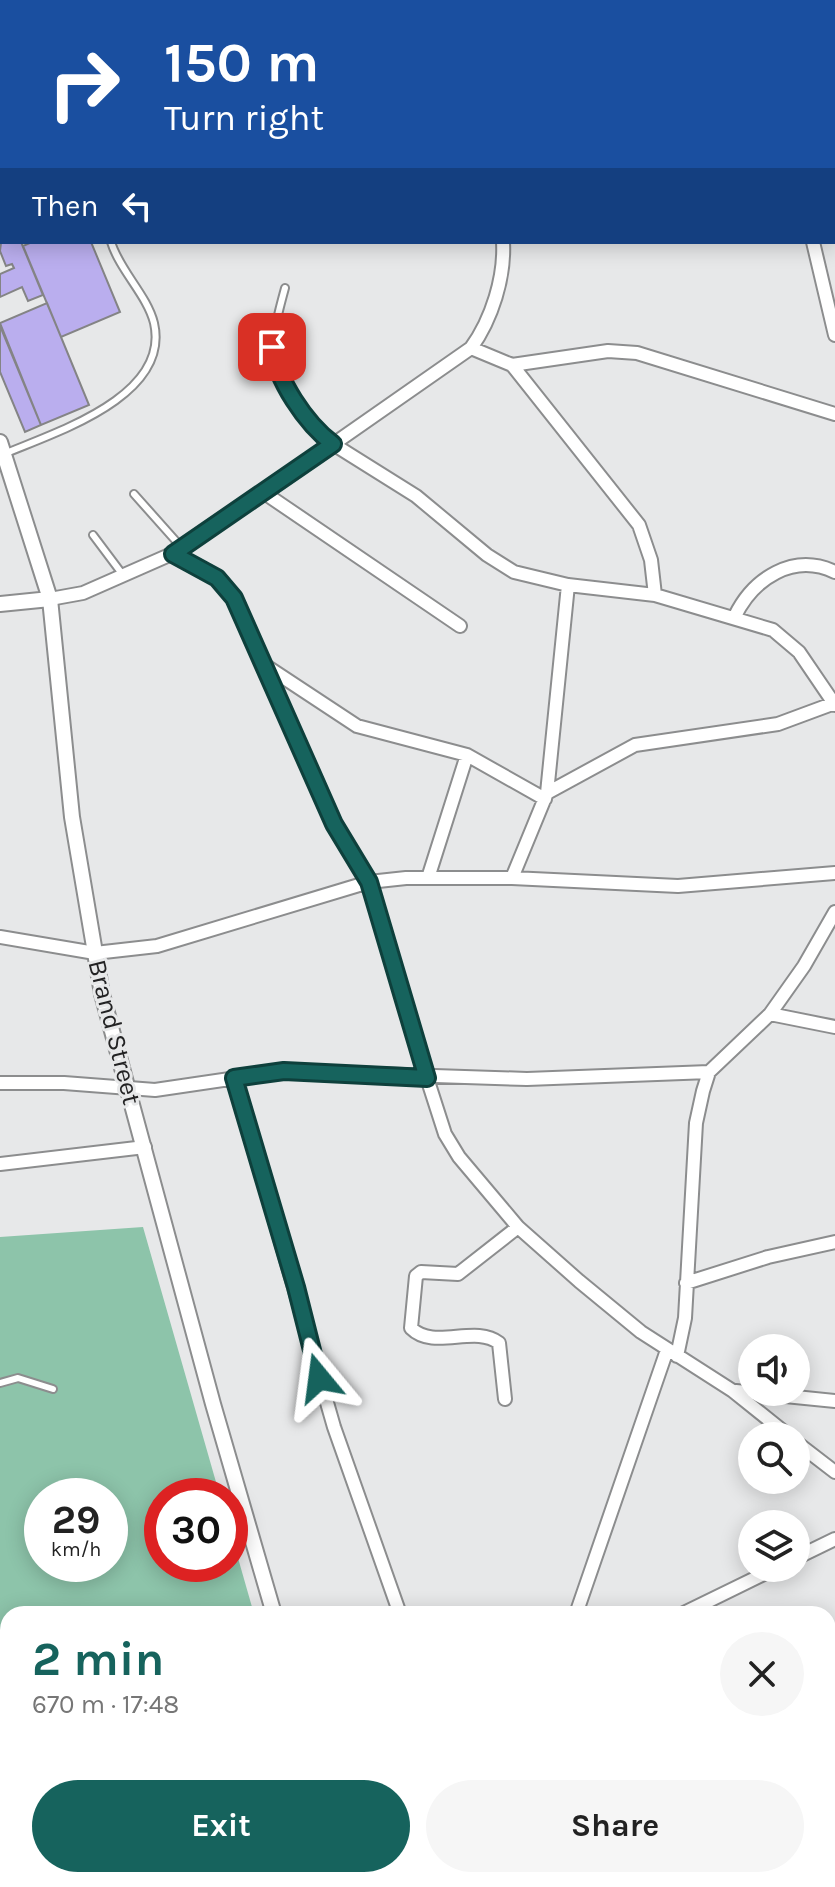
<!DOCTYPE html>
<html lang="en">
<head>
<meta charset="utf-8">
<style>
	:root { --surface:#fff; --page:#f6f6f6; --text:#222; --muted:#767676; --accent:#16635d }
	body { margin:0; font-family:Karla,sans-serif; background:var(--page); color:var(--text); height:100vh; display:flex; flex-direction:column; font-size:30px; white-space:nowrap }
	* { box-sizing:border-box; margin:0 }
	p { font-size:26px; color:var(--muted) }
	.icon { flex:none; width:44px; height:44px; fill:none; stroke:currentColor; stroke-width:2; stroke-linecap:round; stroke-linejoin:round }
	.map { position:relative; flex:1; overflow:hidden }
	.details { position:absolute; left:0px; top:1606px; width:836px; height:282px; display:flex; flex-direction:column; background:var(--surface); border-radius:24px 24px 0 0; box-shadow:0 4px 20px #0003 }
	.details>* { flex:none }
	.top-card { position:absolute; left:0px; top:0px; width:836px; height:244px; box-shadow:0 4px 20px #0003; background:#1a4fa0; color:#fff; overflow:hidden }
	.tools { position:absolute; left:738px; top:1334px; display:grid; gap:16px }
	.tools a { display:grid; place-items:center; width:72px; height:72px; border-radius:50%; background:var(--surface); box-shadow:0 4px 20px #0003; font-size:40px }
	.speed { position:absolute; left:24px; top:1478px; display:flex; gap:16px; font-size:40px; font-weight:700; text-align:center }
	.speed>* { display:grid; place-content:center; width:104px; height:104px; border-radius:50%; background:var(--surface); box-shadow:0 4px 20px #0003; line-height:1 }
	.speed small { font-size:20px; font-weight:400 }
	.speed .limit { border:12px solid #d22; background:#fff; color:#111 }
	.pin { position:absolute; display:grid; place-items:center; width:68px; height:68px; color:#fff; margin:-34px; border-radius:16px; box-shadow:0 4px 12px #0006 }
	.me { position:absolute; width:88px; margin:-44px; rotate:344deg; stroke-linejoin:round; filter:drop-shadow(0 0 6px #0008) }
	.turn { display:flex; align-items:center; gap:28px; height:168px; padding:0 32px; font-size:36px }
	.turn .icon { width:104px; height:104px; stroke-width:2.5 }
	.turn b { display:block; font-size:56px; line-height:68px }
	.then { display:flex; align-items:center; height:76px; padding:0 32px; background:#0003; gap:16px; font-size:30px }
	.round { display:grid; place-items:center; flex:none; width:84px; height:84px; border-radius:42px; background:var(--page) }
	.headline { display:flex; align-items:center; justify-content:space-between; height:136px; padding:0 32px }
	h1 { font-size:48px; font-weight:700; line-height:60px; color:var(--accent) }
	.action { display:flex; gap:16px; margin-top:auto; padding:16px 32px }
	.action a { flex:1; height:92px; border-radius:48px; background:var(--accent); color:#fff; font-size:32px; font-weight:700; line-height:92px; text-align:center }
	.action a+a { background:var(--page); color:var(--text) }
	.map>svg:first-child { display:block }
</style>
</head>
<body>
<div class="map">
<svg width="835" height="1887" viewBox="0 0 835 1887">
	<rect width="100%" height="100%" fill="#e7e8e9"/>
	<path fill="#8dc4aa" fill-rule="evenodd" d="M143 1227 220 1496H162V1564H230V1530L254 1614H8V1727L0 1729V1237ZM42 1496H110V1564H42Z"/>
	<path fill="#baaeee" stroke="#848485" stroke-width="2" d="M2 235V242H21L43 295 28 301 22 287 0 297V274L14 268 12 264 6 266 0 251Z
		M32 242H91L120 312 61 337 23 246Z
		M47 303 89 405 41 425 0 323Z
		M0 326 41 425 25 432 0 372Z"/>
	<g fill="none" stroke-linecap="round" stroke-linejoin="round">
		<g stroke="#8c8d8e" stroke-width="10">
			<path id="service" d="M111 2 112 0
				M156 2V0
				M0 220 2 219
				M285 288C270 343 267 357 300 405 310 420 319 433 333 444
				M4 454C53 433 171 397 154 323 147 295 120 271 111 242
				M134 494 183 549
				M93 535 123 575
				M0 1383 18 1378 53 1389"/>
		</g>
		<g stroke="#8c8d8e" stroke-width="16">
			<path id="minor" d="M584 2V0
				M813 242 835 335
				M471 348 512 365 608 351 637 353 835 414
				M512 365 639 525 651 560 655 595 773 630 799 652 835 705
				M333 444 416 496 487 555 514 572 568 585 655 595
				M263 492 460 626
				M173 554 217 578 234 598 334 824 369 882 427 1078 445 1134 459 1157 518 1227 579 1281 641 1332 733 1391 789 1436
				M50 599 83 593 183 549 471 348C492 319 505 277 503 242
				M735 616C753 579 793 552 835 572
				M263 664 357 726 467 755 545 799
				M547 793 635 745 778 724 832 704
				M428 878 467 755
				M512 878 547 793 568 585
				M0 937 95 953 157 946 369 882 406 878H512L678 886 835 873
				M770 1014 835 1027
				M234 1078 334 1427 400 1614
				M0 1083H64L155 1090 284 1071 527 1079 709 1072
				M0 1164 145 1147
				M686 1283 768 1257 835 1242
				M677 1356 685 1318 696 1123 703 1091 709 1072 770 1014 804 966 835 912
				M736 1391 835 1401
				M505 1399 499 1343C475 1324 434 1351 411 1328L416 1276 421 1272 458 1274 518 1227
				M796 1442 835 1472
				M796 1558 835 1539
				M576 1614 667 1350
				M682 1614 776 1568
				M828 1696 835 1670
				M828 1755 835 1754
				M0 1866 8 1864
				M605 1880 651 1887
				M482 1887 485 1880"/>
		</g>
		<g stroke="#8c8d8e" stroke-width="18">
			<path id="tertiary" d="M746 0 747 2
				M834 110 835 111
				M0 442 50 599 72 817 102 994 213 1404 274 1614
				M0 604 50 599
				M349 1880 351 1887"/>
		</g>
		<use href="#service" stroke="#fff" stroke-width="6"/>
		<use href="#minor" stroke="#fff" stroke-width="12"/>
		<use href="#tertiary" stroke="#fff" stroke-width="14"/>
	</g>
	<g fill="none" stroke-linecap="round" stroke-linejoin="round">
		<g stroke="#0e403c" stroke-width="20">
			<path id="route" d="M272 347C277 380 305 423 333 444L173 554 217 578 234 598 334 824 369 882 427 1078 284 1071 234 1078 296 1287 319 1378"/>
		</g>
		<use href="#route" stroke="#16635d" stroke-width="14"/>
	</g>
	<g text-anchor="middle" stroke-width="6" stroke-linejoin="round" paint-order="stroke">
		<g font-size="26" fill="#232324" stroke="#e7e8e9">
			<text transform="translate(115 1032) rotate(76)" y="9">Brand Street</text>
		</g>
	</g>
</svg>
<div class="tools">
<a><svg class="icon" aria-label="sound" viewBox="0 0 24 24"><path d="M4 9h4l5-4v14l-5-4H4zM17 9q2 3 0 6"/></svg></a>
<a><svg class="icon" aria-label="search" viewBox="0 0 24 24"><circle cx="10" cy="10" r="6"/><path d="M15 15l6 6"/></svg></a>
<a><svg class="icon" aria-label="layers" viewBox="0 0 24 24"><path d="M12 4l9 5-9 5-9-5zM3 14l9 5 9-5"/></svg></a>
</div>
<div class="speed"><div>29<small>km/h</small></div><div class="limit">30</div></div>
<div class="pin" style="left:272px;top:347px;background:#d93025"><svg class="icon" aria-label="arrive" viewBox="0 0 24 24"><path d="M6 21V4h12l-3 4 3 4H6"/></svg></div>
<svg class="me" style="left:319px;top:1378px" viewBox="-20 -20 40 40"><path d="M0-17L14 15 0 8-14 15z" fill="#16635d" stroke="#fff" stroke-width="4"/></svg>
<div class="top-card">
<div class="turn"><svg class="icon" aria-label="right" viewBox="0 0 24 24"><path d="M7 20v-9h11M14 6l5 5-5 5"/></svg><div><b>150 m</b>Turn right</div></div>
<div class="then">Then<svg class="icon" aria-label="left" viewBox="0 0 24 24"><path d="M17 20v-9H6M10 6l-5 5 5 5"/></svg></div>
</div>
<section class="details">
<div class="headline"><div><h1>2 min</h1><p>670 m · 17:48</p></div><a class="round"><svg class="icon" aria-label="close" viewBox="0 0 24 24"><path d="M6 6l12 12M18 6L6 18"/></svg></a></div>
<div class="action"><a>Exit</a><a>Share</a></div>
</section>
</div>
</body>
</html>
